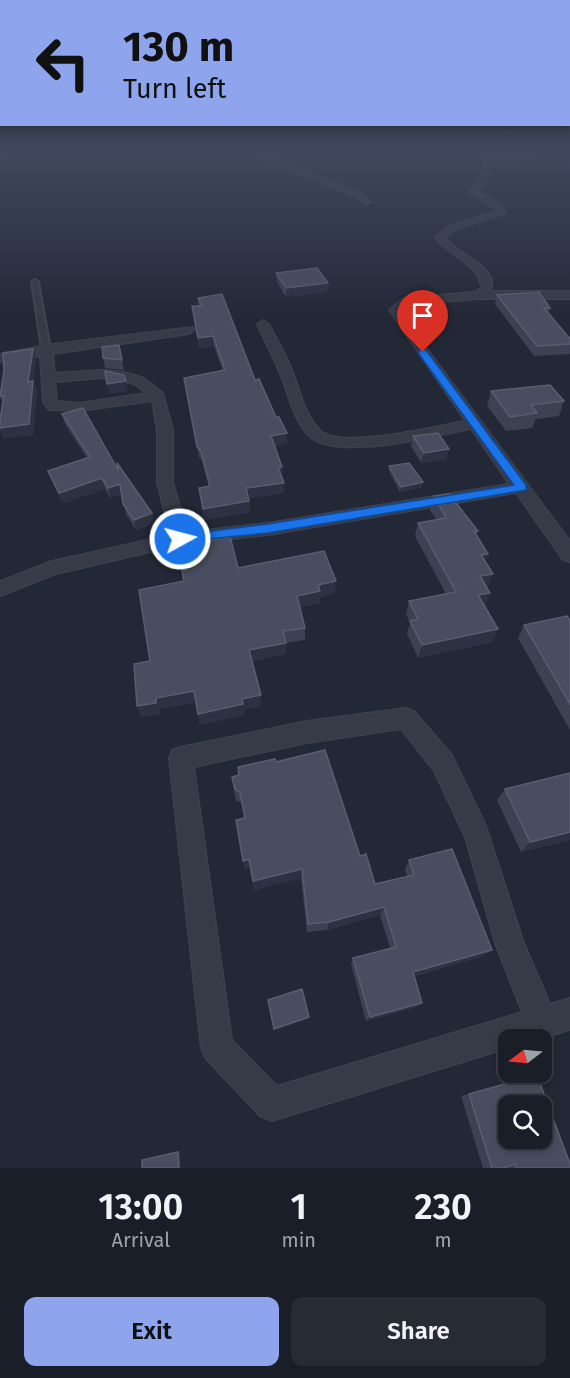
<!DOCTYPE html>
<html lang="en">
<head>
<meta charset="utf-8">
<style>
	:root { --surface:#1a1e28; --page:#272b34; --text:#f1f3f6; --muted:#9fa2a8; --line:#383c45; --accent:#8ea4ec }
	body { margin:0; font-family:"Fira Sans",sans-serif; background:var(--page); color:var(--text); height:100vh; display:flex; flex-direction:column; font-size:22px; white-space:nowrap }
	* { box-sizing:border-box; margin:0 }
	p { font-size:20px; color:var(--muted) }
	.icon { flex:none; width:33px; height:33px; fill:none; stroke:currentColor; stroke-width:2; stroke-linecap:round; stroke-linejoin:round }
	.map { position:relative; height:1168px; overflow:hidden }
	.details { display:flex; flex-direction:column; background:var(--surface); flex:1 }
	.details>* { flex:none }
	.hud { position:absolute; left:0px; top:0px; width:570px; height:126px; box-shadow:0 3px 9px #0003,0 0 0 2px var(--line); background:#8ea4ec; color:#111; overflow:hidden }
	.needle { width:39px; rotate:254deg }
	.tools { position:absolute; left:498px; top:1029px; display:grid; gap:12px }
	.tools a { display:grid; place-items:center; width:54px; height:54px; border-radius:12px; background:var(--surface); box-shadow:0 3px 9px #0003,0 0 0 2px var(--line); font-size:30px }
	.pin { position:absolute; display:grid; place-items:center; width:51px; height:51px; color:#fff; margin:-62px -26px; border-radius:50% 50% 50% 0; rotate:-45deg; box-shadow:0 0 6px #0007 }
	.pin .icon { rotate:45deg }
	.me { position:absolute; width:66px; margin:-33px; rotate:83deg; stroke-linejoin:round; filter:drop-shadow(0 0 4px #0008) }
	.turn { display:flex; align-items:center; gap:21px; height:126px; padding:0 24px; font-size:27px }
	.turn .icon { width:78px; height:78px; stroke-width:2.5 }
	.turn b { display:block; font-size:42px; line-height:51px }
	.eta { display:flex; justify-content:space-evenly; align-items:center; height:102px; text-align:center }
	.eta b { font-size:36px; font-weight:600; line-height:42px }
	.cta { display:flex; gap:12px; margin-top:auto; padding:12px 24px }
	.cta a { flex:1; height:69px; border-radius:12px; background:var(--accent); color:#111; font-size:24px; font-weight:600; line-height:69px; text-align:center }
	.cta a+a { background:var(--page); color:var(--text) }
	.map>svg:first-child { display:block }
</style>
</head>
<body>
<div class="map">
<svg width="570" height="1168" viewBox="0 0 570 1168">
	<rect width="100%" height="100%" fill="#232836"/>
	<g fill="none" stroke-linecap="round" stroke-linejoin="round">
		<g stroke="#404450" stroke-width="4">
			<path id="lane" d="M255 154H261L361 194 369 202 365 203 357 196Z
				M35 280 38 282 50 349 46 351 42 349 32 282Z"/>
		</g>
		<g stroke="#404450" stroke-width="2">
			<path id="street" d="M19 154 18 156 0 159V155Z
				M470 154 503 158 556 154 503 162 492 160 489 174 478 191 501 204 506 213 457 229 446 238C457 255 500 266 491 291H570V299H477L407 305 401 311 402 315 570 541V562L563 560 516 493 268 535 180 545 56 574 0 596V581L52 561 170 535 157 482V430L152 401 80 411 49 410 43 402 40 356 0 362V354L46 345 193 327 195 330 189 334 53 354 55 373 102 370 124 372 144 378 163 393 173 430V482L187 532 268 523 509 484 471 429C435 436 331 464 306 433 293 417 289 397 282 379 275 360 265 342 257 324L263 320 269 324C276 338 284 351 290 365 299 385 304 416 321 431 342 449 438 426 465 421L389 310 404 298 474 292 481 288C480 264 447 256 435 237L451 225 496 212 494 208 469 192 481 174 485 159ZM102 378 134 384 146 393 80 403 57 401 55 382Z
				M406 708 414 711 452 755 486 826 524 943 550 1004 570 998V1030L536 1040H508V1048L272 1121 260 1116 206 1059 201 1048 169 758 172 750 181 747 307 721ZM401 729 434 771 465 837 495 943 522 1012 277 1086 232 1040 194 767 307 743Z"/>
		</g>
		<use href="#lane" fill="#373b47" fill-rule="evenodd"/>
		<use href="#street" fill="#373b47" fill-rule="evenodd"/>
	</g>
	<path fill="#3c4252" d="M276 273 328 283 327 292 286 297 277 282Z
		M497 295 550 308 548 314 570 339V354L534 356 495 304Z
		M198 298 255 380 287 443 275 446 283 478 284 493 249 498 250 512 204 520 199 488 209 487 202 461 199 457 184 378 223 371 214 346 199 348 192 306H198Z
		M119 345 124 370 105 368 103 358Z
		M33 349 36 359 33 381 37 391 33 435 3 438V404L0 397V393Z
		M491 391 564 401 559 416 536 419 532 428 506 431 487 406Z
		M62 414 118 470 154 523 136 530 126 514 122 494 110 498 105 489 63 503 52 481 48 471 87 458 65 424Z
		M413 436 449 449 446 459 421 463 411 446Z
		M389 466 423 482 422 487 400 492 389 471Z
		M434 496 478 531 476 535 485 562 493 574 487 588 490 593 484 606 498 629 492 642 418 658 407 634 410 623 406 614 409 601 446 594 415 536 418 523 436 519 430 510Z
		M238 568 335 593 320 597V603L300 607 305 628V640L286 643V654L252 661 261 695V706L244 710V715L200 725 196 702 159 709 160 714 141 717 150 661 184 581Z
		M570 621V730L518 638 524 625Z
		M276 762 360 856 375 884 407 876 405 869 409 860 484 956 414 976 417 1007 366 1021 351 964 353 958 390 948 380 915 327 930 307 932 301 878 254 890 250 868 245 870 236 820 244 818 242 802 236 801 232 777 239 775 238 767Z
		M505 789 570 840 521 852 497 800Z
		M537 1075 570 1168H483L461 1096Z"/>
	<path fill="#2d3242" d="M328 283 327 292 286 297V288Z
		M213 336 214 346 199 348 198 338Z
		M33 349 36 359 32 392 28 382Z
		M124 375 128 391 109 394 107 384Z
		M33 381 37 391 33 435 3 438 0 431V428Z
		M287 433V443L272 446 271 436Z
		M449 449 446 459 421 463 424 453Z
		M282 467 283 478H279L278 468Z
		M102 478 105 489 63 503 59 493Z
		M423 482 422 487 400 492 401 487Z
		M284 483V493L247 499 246 488Z
		M120 484 123 494 110 498 108 488Z
		M249 501 250 512 204 520 203 509Z
		M152 513 154 523 136 530 134 520Z
		M488 554 483 567 481 555Z
		M493 574 488 587 475 590 480 576Z
		M336 581 335 593 320 597V603L297 608V596L318 585Z
		M490 593 485 606 473 609 478 595Z
		M498 629 492 642 418 658 422 645Z
		M286 643V654L250 661 249 650Z
		M194 691 196 702 159 709 160 714 141 717 137 706 156 698Z
		M261 695V706L244 710V715L200 725 198 714 242 699Z
		M570 832V840L521 852 530 842Z
		M249 859 250 868 245 870 243 861Z
		M302 869 301 878 254 890 253 881Z
		M384 907 380 915 327 930 329 922Z
		M492 950 484 956 408 977 413 972Z
		M422 1003 417 1007 366 1021 370 1017Z
		M309 1017 308 1019 274 1030V1029Z
		M178 1152H180L181 1168H179Z"/>
	<path fill="#484e5f" stroke="#595e6e" stroke-width="1.5" fill-rule="evenodd" d="M317 268 328 283 286 288 276 273Z
		M539 292 550 308H544L570 339V344L537 346 497 295Z
		M222 294 255 380 259 379 276 417H279L287 433 271 436 282 467 278 468 284 483 246 488 249 501 203 509 199 488 210 486 201 451 197 447 184 378 225 370 213 336 198 338 192 306H202L198 298Z
		M119 345 122 360 103 358 102 347Z
		M33 349 28 382 33 381 29 424 0 428V420L4 396H0L4 371 3 353Z
		M105 371 124 375 126 381 107 384Z
		M550 385 564 401 531 405 537 413 510 417 491 391Z
		M83 408 118 470 117 463 152 513 134 520 123 504 120 484 108 488 102 478 59 493 48 471 90 457 62 414Z
		M438 433 449 449 424 453 413 436Z
		M409 463 423 482 401 487 389 466Z
		M449 494 478 531H474L488 554 481 555 493 574 480 576 490 593 478 595 498 629 422 645 410 621 418 619 409 601 456 592 418 523 446 518 434 496Z
		M230 536 238 568 324 551 336 581 318 585 320 591 297 596 305 628 283 631 286 643 249 650 261 695 242 699 243 704 198 714 194 691 156 698V703L137 706 134 664 150 661 139 590 184 581 177 545Z
		M567 616 570 621V704L524 625Z
		M325 750 360 856 366 854 375 884 414 875 409 860 452 849 492 950 413 972 422 1003 370 1017 353 958 396 947 384 907 329 922 308 924 302 869 253 881 249 859 243 861 236 820 245 818 240 792 235 790 232 777 239 775 238 767 275 759 276 762Z
		M570 773V832L530 842 505 789Z
		M302 989 309 1017 274 1029 268 1000Z
		M537 1075 570 1164V1168H516L515 1164 504 1168H492L469 1094ZM508 1106H542V1138H508Z
		M178 1152 179 1168H142V1160Z"/>
	<linearGradient id="sky" x2="0" y2="1"><stop stop-color="#13161e"/><stop offset="0.48" stop-color="#3f485d"/><stop offset="1" stop-color="#3f485d" stop-opacity="0"/></linearGradient>
	<rect width="570" height="318" fill="url(#sky)"/>
	<path fill="#1a73e8" stroke="#114b97" stroke-width="1.5" d="M419 350H426L526 485V490L268 533 176 542 174 539 180 535 268 524 514 485 419 354Z"/>
</svg>
<div class="tools">
<a><svg class="needle" viewBox="-14 -14 28 28"><path d="M0-13l5 13h-10z" fill="#e53935"/><path d="M0 13l5-13h-10z" fill="#9fa2a8"/></svg></a>
<a><svg class="icon" aria-label="search" viewBox="0 0 24 24"><circle cx="10" cy="10" r="6"/><path d="M15 15l6 6"/></svg></a>
</div>
<div class="pin" style="left:423px;top:352px;background:#d93025"><svg class="icon" aria-label="arrive" viewBox="0 0 24 24"><path d="M6 21V4h12l-3 4 3 4H6"/></svg></div>
<svg class="me" style="left:180px;top:539px" viewBox="-20 -20 40 40"><circle r="17" fill="#1a73e8" stroke="#fff" stroke-width="3"/><path d="M0-11L8 9 0 5-8 9z" fill="#fff"/></svg>
<div class="hud">
<div class="turn"><svg class="icon" aria-label="left" viewBox="0 0 24 24"><path d="M17 20v-9H6M10 6l-5 5 5 5"/></svg><div><b>130 m</b>Turn left</div></div>
</div>
</div>
<section class="details">
<div class="eta">
<div><b>13:00</b><p>Arrival</p></div>
<div><b>1</b><p>min</p></div>
<div><b>230</b><p>m</p></div>
</div>
<div class="cta"><a>Exit</a><a>Share</a></div>
</section>
</body>
</html>
